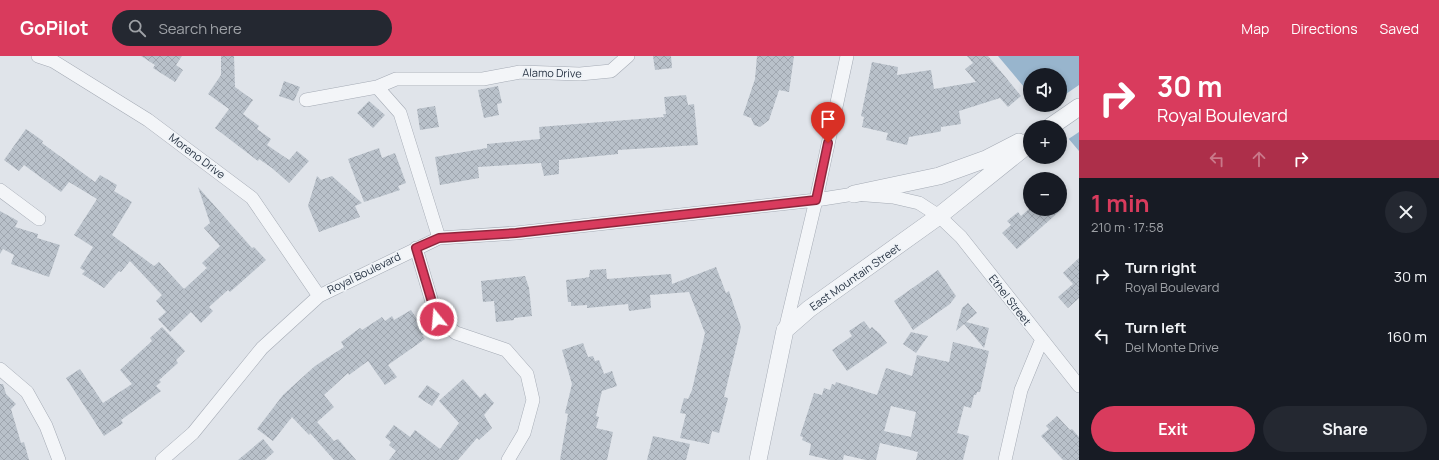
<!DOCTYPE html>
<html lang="en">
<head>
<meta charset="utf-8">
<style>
	:root { --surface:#171b24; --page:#242831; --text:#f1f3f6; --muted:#9ea1a6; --accent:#d93b5d }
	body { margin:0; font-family:Manrope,sans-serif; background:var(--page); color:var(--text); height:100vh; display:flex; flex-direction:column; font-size:15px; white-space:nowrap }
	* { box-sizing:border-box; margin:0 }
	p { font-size:13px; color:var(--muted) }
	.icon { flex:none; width:22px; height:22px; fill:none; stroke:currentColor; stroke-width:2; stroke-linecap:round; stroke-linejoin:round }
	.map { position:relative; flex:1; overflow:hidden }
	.side { display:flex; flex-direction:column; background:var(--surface); width:360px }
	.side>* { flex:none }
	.guide { background:#d93b5d; color:#fff; overflow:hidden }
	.buttons { position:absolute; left:1023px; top:12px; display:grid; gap:8px }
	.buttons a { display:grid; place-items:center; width:44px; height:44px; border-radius:50%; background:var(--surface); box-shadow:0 2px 6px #0003; font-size:20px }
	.pin { position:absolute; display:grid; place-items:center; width:34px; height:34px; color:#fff; margin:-41px -17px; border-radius:50% 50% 50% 0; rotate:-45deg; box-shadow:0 0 4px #0007 }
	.pin .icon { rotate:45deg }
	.me { position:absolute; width:44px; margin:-22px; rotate:343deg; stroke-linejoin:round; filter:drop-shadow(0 0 3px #0008) }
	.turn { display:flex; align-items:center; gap:14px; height:84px; padding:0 12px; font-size:18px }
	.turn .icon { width:52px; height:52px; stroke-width:2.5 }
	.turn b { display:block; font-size:28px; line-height:34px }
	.lanes { display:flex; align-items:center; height:38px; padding:0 12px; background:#0003; justify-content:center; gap:20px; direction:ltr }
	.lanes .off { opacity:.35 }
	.round { display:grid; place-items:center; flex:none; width:42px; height:42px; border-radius:21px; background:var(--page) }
	.summary { display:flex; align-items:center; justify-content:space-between; height:68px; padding:0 12px }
	h1 { font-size:24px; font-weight:700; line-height:30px; color:var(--accent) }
	.cta { display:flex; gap:8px; margin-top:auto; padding:8px 12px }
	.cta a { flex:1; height:46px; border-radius:24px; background:var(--accent); color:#fff; font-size:16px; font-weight:700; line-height:46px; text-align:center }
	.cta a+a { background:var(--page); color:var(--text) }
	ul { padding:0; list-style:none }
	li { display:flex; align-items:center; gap:12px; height:60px; padding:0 12px }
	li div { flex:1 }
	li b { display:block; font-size:15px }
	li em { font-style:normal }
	header { display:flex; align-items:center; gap:24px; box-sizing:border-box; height:56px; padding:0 20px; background:var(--accent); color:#fff }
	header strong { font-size:19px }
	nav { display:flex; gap:22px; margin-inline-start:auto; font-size:14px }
	.search { width:280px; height:36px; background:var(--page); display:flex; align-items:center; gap:10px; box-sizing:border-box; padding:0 14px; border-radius:22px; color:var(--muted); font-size:15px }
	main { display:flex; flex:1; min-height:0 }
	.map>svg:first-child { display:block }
</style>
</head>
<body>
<header>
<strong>GoPilot</strong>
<div class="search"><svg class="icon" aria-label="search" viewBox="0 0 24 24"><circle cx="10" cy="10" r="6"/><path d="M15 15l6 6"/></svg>Search here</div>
<nav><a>Map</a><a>Directions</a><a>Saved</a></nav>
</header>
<main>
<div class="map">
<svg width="1079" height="404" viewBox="0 0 1079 404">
	<defs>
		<pattern id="building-cross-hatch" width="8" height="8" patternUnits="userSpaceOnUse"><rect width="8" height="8" fill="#b9c1ca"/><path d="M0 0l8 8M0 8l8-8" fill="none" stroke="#9fa6af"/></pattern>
	</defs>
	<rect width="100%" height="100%" fill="#e0e4ea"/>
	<path fill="#98b5cd" d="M998 0H1079V95L1040 49H1060V19H1030V38Z"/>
	<path fill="#e0e4ea" d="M1079 29V76L1067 84 1060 77V71H1055L1041 54 1049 49H1060V42Z"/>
	<path fill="url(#building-cross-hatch)" fill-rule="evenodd" d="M141 0H182L176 9 183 14 175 26 153 12 155 9Z
		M221 0H234L235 31 253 44 243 58 259 70 257 73 271 83 267 89 289 104 297 95 309 105 289 127 272 112 259 103 258 105 215 72 229 53 208 38 221 19Z
		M653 0H671L672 12 655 14Z
		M757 0H794L789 36 779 34 769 64 760 71 754 69 751 62 743 59 755 23Z
		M967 0H988L1021 40 1008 51 1000 42 959 55 961 68 941 71V75L938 76 909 81 907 89 886 84 888 77 862 71 864 61 861 60 872 6 898 11 897 19 931 14 934 33 976 26 965 13 973 7Z
		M284 25 300 31 294 45 279 40Z
		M498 30 502 47 497 48 499 59 484 62 478 34Z
		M686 39 688 49 694 48 698 89 618 94V98L559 104V118L544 120 541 107 478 111 479 122 440 129 435 101 487 92V88L540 83 539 71 664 61 663 58H666L664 41Z
		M369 45 385 59 373 72 357 57Z
		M435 50 439 71 420 74 417 53Z
		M26 73 43 85 42 87 95 126 100 119 117 129 114 135 132 146 112 179 154 210 159 206 184 233 207 212 202 207 220 190 204 172 210 167 198 131 252 192 254 191 266 204 230 236 228 234 209 251 213 255 201 267 191 256 170 276 158 263 166 256 156 245 162 239 130 205 121 216 119 215 104 232 82 218 85 215 80 212 93 191 74 179 97 143 69 126 61 136 24 109 19 115 4 104Z
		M379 92 382 102 395 97 406 127 398 130 400 134 364 146 348 103Z
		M317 120 321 124 332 120 362 147 355 150 360 161 319 176 308 150Z
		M1029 153H1062L1017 193 1002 177 1011 169 1007 165 1018 156 1021 160Z
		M0 155 18 165 15 171 38 178 37 182 60 189 49 221 11 208 14 199 3 193 0 198Z
		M1079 202V242L1068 252 1058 241 1073 228 1063 217Z
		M716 211 726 237 729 235 741 271 724 341 728 342 719 377 712 375 709 388 680 382 686 358 680 357 684 342 688 343 692 334 705 277 689 236 650 239 651 252 629 255 628 248 587 252V249L571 250V246H568L566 224 584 222 589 221 590 214 606 213 607 223 671 218 672 228Z
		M938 214 956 240 950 248 913 274 894 245Z
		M525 220 529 232 532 260 514 262V264L496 266 494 245 483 246 481 225Z
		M968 247 977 257 966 266 989 272 984 292 964 268 956 275 962 252Z
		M411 254 426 277 422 279 425 283 388 309 397 321 385 329 368 305 349 319 348 317 324 339 334 351 317 366 334 385 338 383 356 404H334L310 377 309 379 292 361 273 385 257 373 283 339 315 310 344 291 341 286 360 272 362 274 382 261 385 265 392 260 394 264Z
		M864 265 870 273 872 271 880 278 887 287 847 315 832 294 852 280 849 275Z
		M162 271 185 295 176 304 178 307 159 324 161 326 156 330 161 335 121 364 123 367 104 380 66 322 80 313 103 347 132 328 120 314 152 285 150 282Z
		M911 276 928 280 916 297 903 288Z
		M953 286 989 295 980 336H977L976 339H974L971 352 964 350 957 377 969 380 963 404H916L918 396 880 387 876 404H866L844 399 843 404H830L809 399 811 388 802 384 803 381 800 380 814 337 822 339 824 332 830 334 832 328 835 329 836 326 877 339 886 312 912 320 917 299 949 306ZM891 350 916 356 911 381 884 375Z
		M583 287 588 301 593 300 595 305 599 304 604 318 612 315 617 330 602 335 596 360 599 361 596 372 613 376 607 404H560L568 358 565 357 572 328 562 294Z
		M463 323 480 342 485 337 494 347 484 359 492 372 479 384 477 382 458 404H389L396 395 389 389 391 386 385 381 394 369 410 381 415 374 440 393 459 367 439 345Z
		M0 328H3L6 338 16 348 11 353 21 387 24 386 29 404H0Z
		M427 329 440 338 432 350 418 341Z
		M1057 360 1070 374 1072 373 1079 381V404H1063L1041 380 1049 373 1046 370Z
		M653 380 690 388 686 404H647Z
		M263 383 274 396 265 404H238Z"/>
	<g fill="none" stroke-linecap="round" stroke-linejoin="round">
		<g stroke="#a5abb5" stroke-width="14">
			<path id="minor" d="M38 0 53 5 148 64 252 142 319 240
				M377 31 400 57 439 182
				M306 44 377 31 396 23H483L520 16 580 18 611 15 628 0
				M0 134 39 163
				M416 192 437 263 456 277 506 294 527 318 533 344 524 377 508 404
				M785 274 816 144 847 0
				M0 313 27 336 46 370 59 404
				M162 404 193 377 262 292 319 240 439 182 516 177 816 144 854 138 893 141 919 147 939 160 961 181 1079 330
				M1005 404 1021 334 1042 283"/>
		</g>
		<g stroke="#a5abb5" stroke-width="18">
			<path id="tertiary" d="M1050 71 1079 51
				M854 138 939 120 986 103 1019 86
				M758 404 785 274 809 253 939 160 1030 87"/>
		</g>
		<use href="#minor" stroke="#f3f5f8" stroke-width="13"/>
		<use href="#tertiary" stroke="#f3f5f8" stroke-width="17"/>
	</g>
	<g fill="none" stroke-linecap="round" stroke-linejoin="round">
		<g stroke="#8d263c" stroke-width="10">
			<path id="route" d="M437 263 416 192 439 182 516 177 816 144 828 87"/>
		</g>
		<use href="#route" stroke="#d93b5d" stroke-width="7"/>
	</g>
	<g text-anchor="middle" stroke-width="3.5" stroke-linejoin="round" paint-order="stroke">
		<g font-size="11" fill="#273343" stroke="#eff3f7">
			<text transform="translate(552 17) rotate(1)" y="4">Alamo Drive</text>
			<text transform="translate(197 100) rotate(37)" y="4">Moreno Drive</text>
			<text transform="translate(364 217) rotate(-26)" y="4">Royal Boulevard</text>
			<text transform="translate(855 221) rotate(-35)" y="4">East Mountain Street</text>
			<text transform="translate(1010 244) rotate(52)" y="4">Ethel Street</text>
		</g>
	</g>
</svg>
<div class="buttons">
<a><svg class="icon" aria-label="sound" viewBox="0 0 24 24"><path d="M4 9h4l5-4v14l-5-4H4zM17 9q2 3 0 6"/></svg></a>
<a>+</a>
<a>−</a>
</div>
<div class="pin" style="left:828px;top:87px;background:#d93025"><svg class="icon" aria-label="arrive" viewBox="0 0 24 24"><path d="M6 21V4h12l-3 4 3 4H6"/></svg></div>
<svg class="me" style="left:437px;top:263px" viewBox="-20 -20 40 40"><circle r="17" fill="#d93b5d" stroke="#fff" stroke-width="3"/><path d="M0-11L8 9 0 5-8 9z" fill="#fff"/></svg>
</div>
<section class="side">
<div class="guide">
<div class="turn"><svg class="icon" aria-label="right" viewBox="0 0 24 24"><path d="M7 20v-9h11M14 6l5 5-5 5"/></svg><div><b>30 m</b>Royal Boulevard</div></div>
<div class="lanes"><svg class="icon off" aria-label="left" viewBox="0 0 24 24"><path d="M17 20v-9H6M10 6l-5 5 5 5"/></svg><svg class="icon off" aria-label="ahead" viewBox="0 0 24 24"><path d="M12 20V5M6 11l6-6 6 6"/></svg><svg class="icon" aria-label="right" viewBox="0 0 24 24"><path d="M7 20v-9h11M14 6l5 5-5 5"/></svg></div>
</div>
<div class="summary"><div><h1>1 min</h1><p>210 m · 17:58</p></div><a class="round"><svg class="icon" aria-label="close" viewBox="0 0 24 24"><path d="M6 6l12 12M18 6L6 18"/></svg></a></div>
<ul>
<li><svg class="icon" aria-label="right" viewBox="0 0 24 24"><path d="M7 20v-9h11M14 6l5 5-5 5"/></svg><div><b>Turn right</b><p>Royal Boulevard</p></div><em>30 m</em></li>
<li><svg class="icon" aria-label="left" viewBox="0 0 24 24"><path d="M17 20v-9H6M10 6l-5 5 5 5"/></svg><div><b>Turn left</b><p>Del Monte Drive</p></div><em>160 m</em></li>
</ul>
<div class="cta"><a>Exit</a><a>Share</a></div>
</section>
</main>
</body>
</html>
